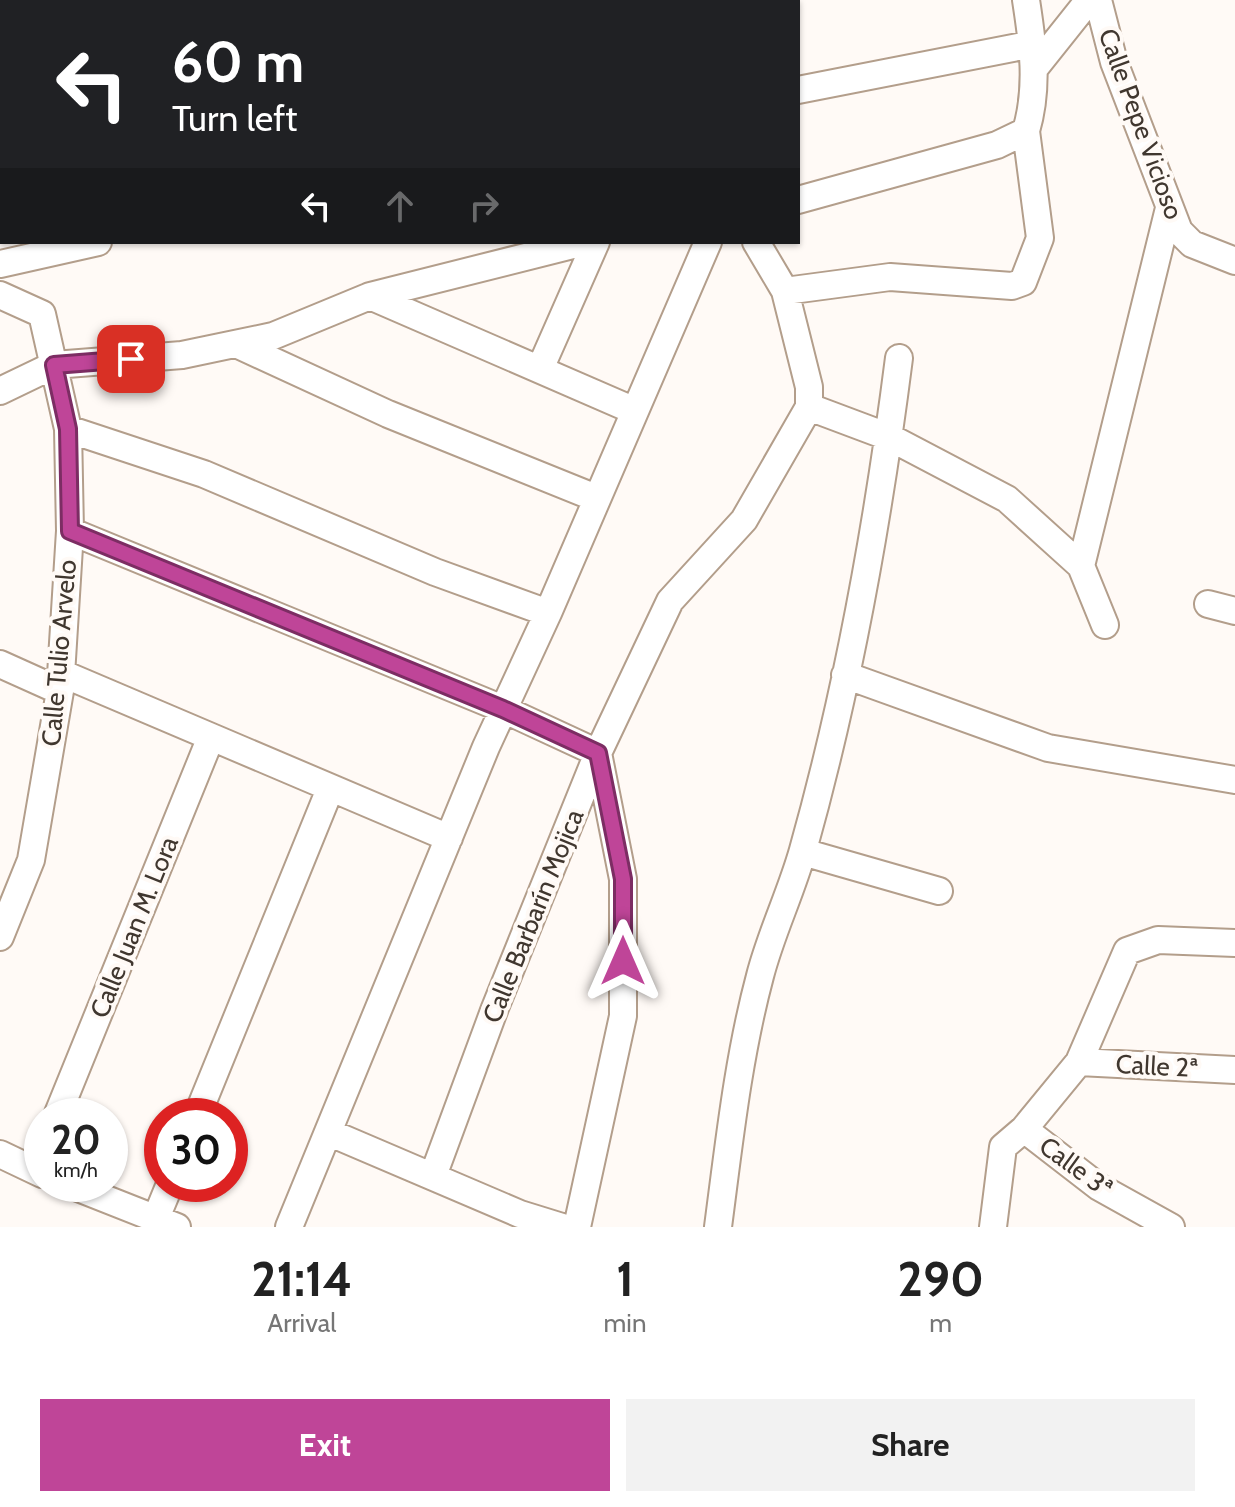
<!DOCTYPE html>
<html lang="en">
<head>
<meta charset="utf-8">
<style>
	:root { --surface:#fff; --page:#f2f2f2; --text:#222; --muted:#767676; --accent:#bf4598 }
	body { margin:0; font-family:Cabin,sans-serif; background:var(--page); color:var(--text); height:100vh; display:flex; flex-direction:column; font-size:30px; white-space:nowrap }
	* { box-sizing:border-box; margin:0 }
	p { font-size:26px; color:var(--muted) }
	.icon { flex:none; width:44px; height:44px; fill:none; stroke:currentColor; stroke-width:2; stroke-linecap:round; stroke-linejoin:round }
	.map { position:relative; height:1227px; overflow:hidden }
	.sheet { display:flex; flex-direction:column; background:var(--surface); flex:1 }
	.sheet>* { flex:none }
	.banner { position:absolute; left:0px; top:0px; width:800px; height:244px; box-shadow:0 2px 6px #0004; background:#202124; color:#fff; overflow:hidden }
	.speed { position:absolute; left:24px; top:1098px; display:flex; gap:16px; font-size:40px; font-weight:700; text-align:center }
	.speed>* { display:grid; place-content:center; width:104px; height:104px; border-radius:50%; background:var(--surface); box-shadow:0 2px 6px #0004; line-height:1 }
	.speed small { font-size:20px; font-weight:400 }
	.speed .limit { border:12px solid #d22; background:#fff; color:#111 }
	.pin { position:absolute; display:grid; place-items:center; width:68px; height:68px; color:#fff; margin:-34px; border-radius:16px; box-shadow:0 4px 12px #0006 }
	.me { position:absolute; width:88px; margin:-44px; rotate:0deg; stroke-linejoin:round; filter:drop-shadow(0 0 6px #0008) }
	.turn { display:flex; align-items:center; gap:28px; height:168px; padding:0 40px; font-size:36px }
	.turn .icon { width:104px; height:104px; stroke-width:2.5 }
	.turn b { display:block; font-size:56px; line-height:68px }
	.lanes { display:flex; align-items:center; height:76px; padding:0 40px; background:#0003; justify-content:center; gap:40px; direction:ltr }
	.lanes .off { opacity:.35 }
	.eta { display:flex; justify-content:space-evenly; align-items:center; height:136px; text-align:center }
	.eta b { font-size:48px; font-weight:800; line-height:56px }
	.cta { display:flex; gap:16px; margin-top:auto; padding:16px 40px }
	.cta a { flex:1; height:92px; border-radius:0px; background:var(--accent); color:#fff; font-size:32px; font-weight:800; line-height:92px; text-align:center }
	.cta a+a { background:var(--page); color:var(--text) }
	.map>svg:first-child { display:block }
</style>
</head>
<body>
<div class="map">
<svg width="1235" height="1227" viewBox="0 0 1235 1227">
	<rect width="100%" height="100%" fill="#fffaf6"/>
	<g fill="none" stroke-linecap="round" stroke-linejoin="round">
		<g stroke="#b39e8b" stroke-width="30">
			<path id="street" d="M166 0V2
				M340 0V2
				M688 0 689 2
				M1098 0 1114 62 1179 231 1192 244 1235 261
				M376 2 384 0
				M1034 69 1089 0
				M0 86 2 85
				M798 90 1033 44
				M798 200 997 145 1026 131C1039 87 1033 45 1026 0
				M0 264 98 242
				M785 291 890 277 1012 286 1023 282 1040 238 1026 131
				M0 295 42 314 68 429 70 531 60 691 31 860 0 937
				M370 296 635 411
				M236 344 388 414 596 498
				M540 369 596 242
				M0 391 54 365 182 355 273 336 370 296 585 242
				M809 407 889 437 1007 499 1081 566 1105 625
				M68 429 204 474 435 572 548 613
				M70 531 503 709 598 753
				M1081 566 1169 208
				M1208 604 1235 611
				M0 664 60 691
				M61 673 449 838
				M845 675 1048 748 1235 780
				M803 852 939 891
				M1079 1062 1235 1070
				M57 1116 211 737
				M197 1116 330 789
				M1024 1129 1099 1187 1171 1227
				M328 1132 520 1214 562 1227
				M0 1154 42 1174
				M433 1176 495 1008 598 753 670 601 744 520 809 407V387L785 291 756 242
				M68 1184 177 1227
				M156 1218 170 1184
				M289 1227 486 747 548 613 708 242
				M577 1227 623 1016V879L598 753
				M718 1227C729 1144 738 1058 760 976 771 933 791 893 803 850 848 690 878 523 899 358
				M993 1227 1003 1147 1024 1129 1079 1062 1127 951 1158 940 1235 943"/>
		</g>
		<use href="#street" stroke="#fff" stroke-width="26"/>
	</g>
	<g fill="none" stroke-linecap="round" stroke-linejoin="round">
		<g stroke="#7c2d63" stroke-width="20">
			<path id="route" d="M131 359 54 365 68 429 70 531 503 709 598 753 623 879V961"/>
		</g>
		<use href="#route" stroke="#bf4598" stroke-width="14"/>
	</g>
	<g text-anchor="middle" stroke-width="8" stroke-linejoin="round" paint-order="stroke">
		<g font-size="26" fill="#40372f" stroke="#fffaf6">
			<text transform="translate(1141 124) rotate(70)" y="9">Calle Pepe Vicioso</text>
			<text transform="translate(59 653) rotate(-85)" y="9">Calle Tulio Arvelo</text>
			<text transform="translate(533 916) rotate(-68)" y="9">Calle Barbarín Mojica</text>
			<text transform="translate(134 927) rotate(-68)" y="9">Calle Juan M. Lora</text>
			<text transform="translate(1157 1066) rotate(3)" y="9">Calle 2ª</text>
			<text transform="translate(1076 1167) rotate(36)" y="9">Calle 3ª</text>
		</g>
	</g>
</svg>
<div class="speed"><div>20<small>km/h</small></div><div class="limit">30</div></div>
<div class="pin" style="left:131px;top:359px;background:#d93025"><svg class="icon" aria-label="arrive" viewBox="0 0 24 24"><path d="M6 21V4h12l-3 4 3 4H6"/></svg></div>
<svg class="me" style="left:623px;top:961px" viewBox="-20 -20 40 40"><path d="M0-17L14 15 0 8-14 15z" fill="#bf4598" stroke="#fff" stroke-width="4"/></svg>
<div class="banner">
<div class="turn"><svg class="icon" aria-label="left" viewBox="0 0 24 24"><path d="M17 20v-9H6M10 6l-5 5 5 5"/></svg><div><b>60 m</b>Turn left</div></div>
<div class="lanes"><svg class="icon" aria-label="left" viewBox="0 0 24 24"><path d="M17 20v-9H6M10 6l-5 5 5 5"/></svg><svg class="icon off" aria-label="ahead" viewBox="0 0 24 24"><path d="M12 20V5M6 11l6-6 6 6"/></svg><svg class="icon off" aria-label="right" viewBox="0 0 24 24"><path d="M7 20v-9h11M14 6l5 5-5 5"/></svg></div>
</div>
</div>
<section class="sheet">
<div class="eta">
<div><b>21:14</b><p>Arrival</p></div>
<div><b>1</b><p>min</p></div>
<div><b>290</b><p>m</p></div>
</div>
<div class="cta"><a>Exit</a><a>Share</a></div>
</section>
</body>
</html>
